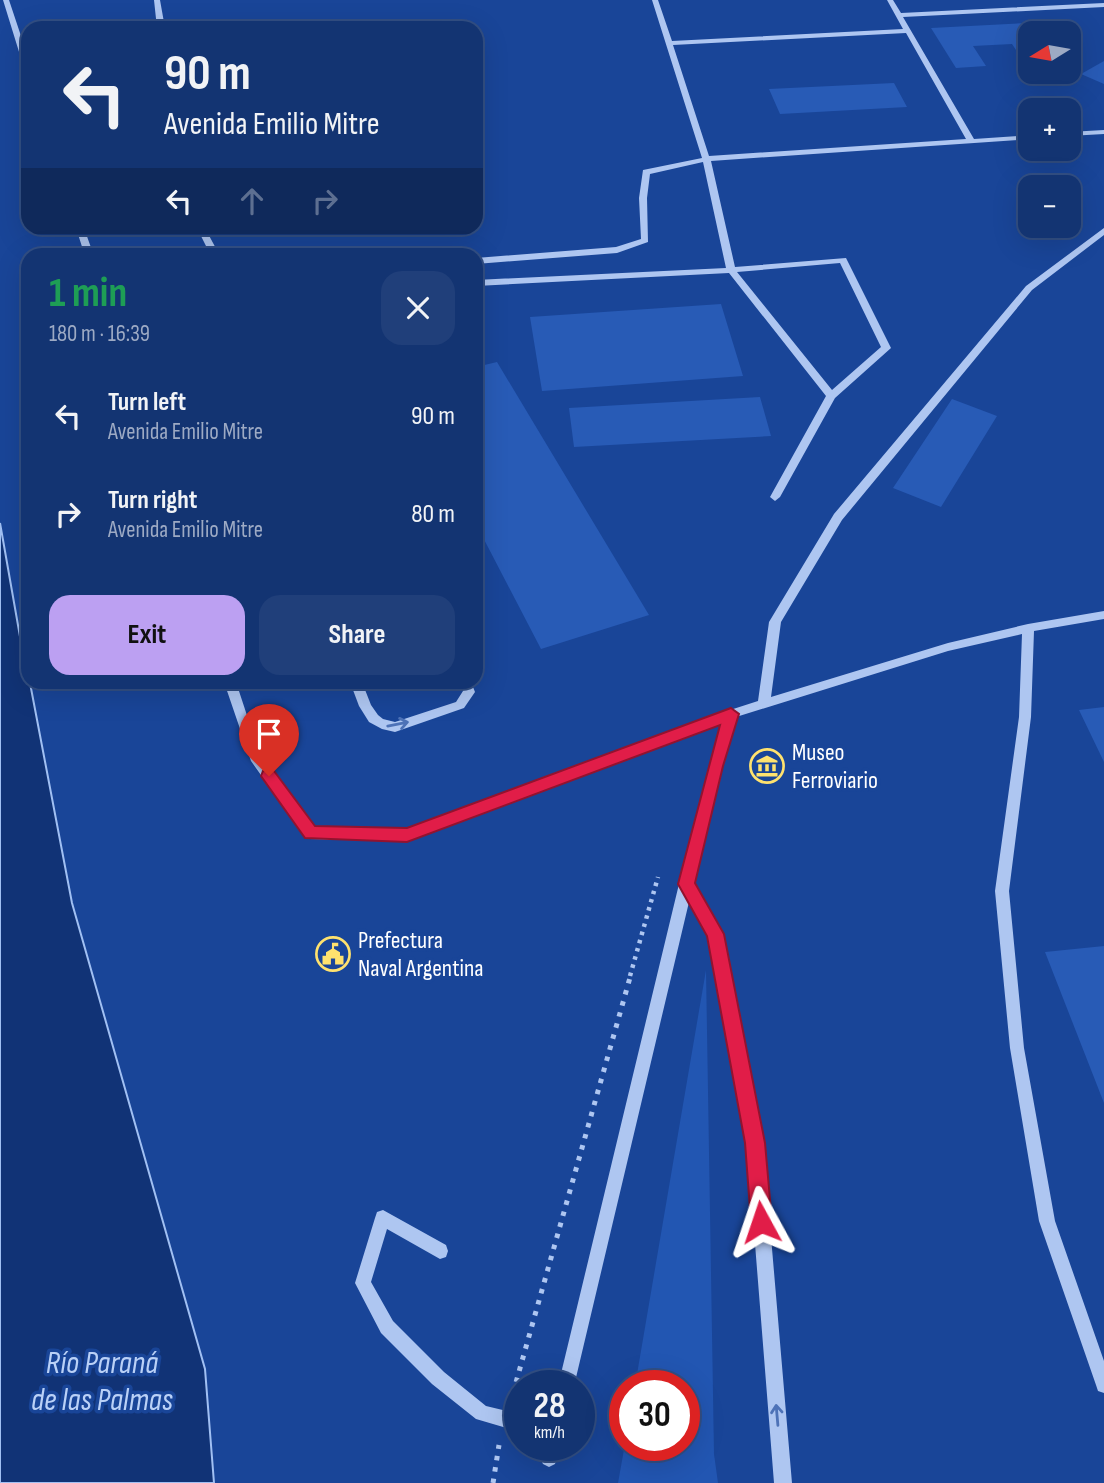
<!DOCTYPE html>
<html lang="en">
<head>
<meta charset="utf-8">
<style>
	:root { --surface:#133472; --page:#203f7a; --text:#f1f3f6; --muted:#9daac4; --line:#324f84; --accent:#bca0f2 }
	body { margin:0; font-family:"Sofia Sans Condensed",sans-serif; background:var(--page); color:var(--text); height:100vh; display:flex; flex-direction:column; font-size:26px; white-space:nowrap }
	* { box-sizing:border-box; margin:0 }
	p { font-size:23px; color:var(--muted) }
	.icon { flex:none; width:38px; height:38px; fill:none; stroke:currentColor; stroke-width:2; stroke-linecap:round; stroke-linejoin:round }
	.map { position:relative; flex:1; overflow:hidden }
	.sheet { position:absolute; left:21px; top:248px; width:462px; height:441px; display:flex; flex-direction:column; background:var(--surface); border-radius:21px; box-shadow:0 7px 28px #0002,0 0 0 2px var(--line) }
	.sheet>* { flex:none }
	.top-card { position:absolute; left:21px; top:21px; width:462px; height:214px; border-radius:21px; box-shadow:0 7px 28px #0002,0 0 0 2px var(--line); background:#133472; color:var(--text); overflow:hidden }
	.needle { width:46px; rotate:259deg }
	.buttons { position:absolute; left:1018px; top:21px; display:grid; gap:14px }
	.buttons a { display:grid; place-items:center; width:63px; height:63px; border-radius:14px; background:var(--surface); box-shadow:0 7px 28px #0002,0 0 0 2px var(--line); font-size:35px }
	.speed { position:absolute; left:504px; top:1370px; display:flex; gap:14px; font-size:35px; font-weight:700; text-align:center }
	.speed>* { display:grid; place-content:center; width:91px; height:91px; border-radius:50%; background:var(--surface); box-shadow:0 7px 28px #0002,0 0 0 2px var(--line); line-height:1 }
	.speed small { font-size:18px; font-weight:400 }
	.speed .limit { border:10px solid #d22; background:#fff; color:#111 }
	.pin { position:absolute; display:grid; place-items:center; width:60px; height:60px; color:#fff; margin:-72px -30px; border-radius:50% 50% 50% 0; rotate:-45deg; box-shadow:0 0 7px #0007 }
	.pin .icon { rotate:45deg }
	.me { position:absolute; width:77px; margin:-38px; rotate:355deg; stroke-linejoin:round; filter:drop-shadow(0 0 5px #0008) }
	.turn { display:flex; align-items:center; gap:24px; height:147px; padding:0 28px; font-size:32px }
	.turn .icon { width:91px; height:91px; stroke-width:2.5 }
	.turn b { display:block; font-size:49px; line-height:60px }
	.lanes { display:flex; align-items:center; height:66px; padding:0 28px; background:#0003; justify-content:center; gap:35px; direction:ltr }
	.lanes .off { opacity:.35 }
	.round { display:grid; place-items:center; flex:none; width:74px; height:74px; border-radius:21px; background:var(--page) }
	.headline { display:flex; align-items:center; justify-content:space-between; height:119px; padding:0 28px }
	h1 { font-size:42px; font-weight:700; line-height:52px; color:#1e9e55 }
	.action { display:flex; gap:14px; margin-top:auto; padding:14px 28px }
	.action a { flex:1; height:80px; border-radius:21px; background:var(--accent); color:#111; font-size:28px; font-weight:700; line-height:80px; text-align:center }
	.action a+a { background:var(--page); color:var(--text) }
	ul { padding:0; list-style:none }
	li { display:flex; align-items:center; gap:21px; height:98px; padding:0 28px }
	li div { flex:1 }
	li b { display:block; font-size:26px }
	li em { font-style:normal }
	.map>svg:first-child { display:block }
</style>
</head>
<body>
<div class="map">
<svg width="1104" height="1483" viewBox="0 0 1104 1483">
	<rect width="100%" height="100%" fill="#194598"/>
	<path fill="#2256b2" d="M706 970 714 1454 718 1483H618L625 1444 684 1446V1386H635Z"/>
	<path fill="#113376" stroke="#a1c0f3" stroke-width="2" d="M0 523 28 682 30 683 72 903 205 1369 214 1483H0Z"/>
	<path fill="#285bb6" d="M1026 23 1033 33H1031V61L1024 62 1012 44 973 46 986 66 956 68 931 28Z
		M1104 61V84L1081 74Z
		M894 83 907 107 780 114 769 89Z
		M721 304 743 376 542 391 530 317Z
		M497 362 649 615 541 649 476 524V367Z
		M760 397 771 436 574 447 569 408Z
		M952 399 997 416 941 507 893 488Z
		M1104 707V762L1079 710Z
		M1104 946V1103L1045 952Z"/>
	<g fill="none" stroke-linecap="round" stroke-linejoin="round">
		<path stroke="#aec6f1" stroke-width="4.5" stroke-dasharray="3.5 5" stroke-linecap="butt" d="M630 976 658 877"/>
		<path stroke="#aec6f1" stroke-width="5" stroke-dasharray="4.5 7" stroke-linecap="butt" d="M513 1393 631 974
			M493 1483 499 1445"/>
		<path fill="#aec6f1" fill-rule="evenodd" d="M3 0H9L28 57V70L24 68Z
			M154 0H160L165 28H157Z
			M652 0H658L672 41 903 29 887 0H893L901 13 1104 3V7L903 17 974 139 1031 135V139L711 161 735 267 846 258 891 348 835 398 780 497 775 501 770 497 826 396 729 273 476 286V280L726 268 703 162 650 174 647 198 648 242 617 253 476 264V258L616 247 641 239 639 198 643 170 702 158ZM906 33 966 139 709 156 673 45ZM840 263 881 347 832 390 737 272Z
			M1104 130V134L1069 136V132Z
			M76 228H84L94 256H85Z
			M197 228H205L220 256H211Z
			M1104 228V235L1032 290 842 520 781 622 771 697 948 643 1028 624 1104 611V619L1034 631 1031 717 1009 891 1024 1048 1055 1221 1104 1361V1393L1098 1391 1096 1385 1039 1221 1010 1048 995 891 1019 717 1022 634 948 651 736 717 721 766 693 884 722 934 763 1143 792 1483H774L747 1143 708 935 689 902 574 1386H558L679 884 709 766 722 722 407 841 310 839 305 837 251 761 224 682H236L260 755 313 828 407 829 727 711 758 701 769 622 834 514 1026 286Z
			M350 682H362L371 705 378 715 383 719 395 722 456 702 463 691 459 682H471L475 692 464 708 395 732 382 729 369 722 359 706Z
			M383 1210 446 1245 448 1251 446 1257 440 1259 387 1229 371 1282 393 1321 444 1372 486 1406 520 1414V1432L476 1419 432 1384 381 1333 355 1283 375 1218 377 1212Z
			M543 1446H560L555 1464 549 1467 543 1464 540 1458Z"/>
	</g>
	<defs><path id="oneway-shaft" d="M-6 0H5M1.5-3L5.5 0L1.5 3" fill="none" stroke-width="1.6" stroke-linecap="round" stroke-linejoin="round" transform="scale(1.75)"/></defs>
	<g stroke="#4d72b7">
		<use href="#oneway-shaft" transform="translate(398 724) rotate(-11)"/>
		<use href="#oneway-shaft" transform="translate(777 1415) rotate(-95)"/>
	</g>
	<path fill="#e11d48" stroke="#92132f" stroke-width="2" d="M731 708 739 714 723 766 695 883 724 934 765 1143 772 1222 769 1229 761 1232 754 1229 751 1222 745 1143 707 936 678 884 720 725 407 842 305 838 261 776 263 771H274L315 826 407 828Z"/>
	<defs>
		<g id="museum-ring" transform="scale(1.75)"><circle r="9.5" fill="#194598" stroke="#ffe26e" stroke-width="1.5"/><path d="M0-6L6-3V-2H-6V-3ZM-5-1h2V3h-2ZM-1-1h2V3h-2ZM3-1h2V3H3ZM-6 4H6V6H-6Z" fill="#ffe26e"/></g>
		<g id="civic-ring" transform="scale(1.75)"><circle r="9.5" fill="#194598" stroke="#ffe26e" stroke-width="1.5"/><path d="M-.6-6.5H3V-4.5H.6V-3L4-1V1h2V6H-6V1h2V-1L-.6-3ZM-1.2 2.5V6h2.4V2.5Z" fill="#ffe26e"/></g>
	</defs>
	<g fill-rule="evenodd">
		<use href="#museum-ring" x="767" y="766"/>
		<use href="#civic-ring" x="333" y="954"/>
	</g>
	<g text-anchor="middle" stroke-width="7" stroke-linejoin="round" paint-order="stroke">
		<g font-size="24" fill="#fff" stroke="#194598" text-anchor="start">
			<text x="792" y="760">Museo<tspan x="792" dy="28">Ferroviario</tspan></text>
			<text x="358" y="948">Prefectura<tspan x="358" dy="28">Naval Argentina</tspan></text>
		</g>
		<g font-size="32" font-style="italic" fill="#bad1f7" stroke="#194598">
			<text x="102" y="1373">Río Paraná<tspan x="102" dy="37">de las Palmas</tspan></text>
		</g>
	</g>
</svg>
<div class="buttons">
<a><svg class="needle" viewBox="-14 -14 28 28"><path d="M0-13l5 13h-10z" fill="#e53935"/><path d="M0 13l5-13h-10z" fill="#9daac4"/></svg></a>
<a>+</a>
<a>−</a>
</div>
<div class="speed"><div>28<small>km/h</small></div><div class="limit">30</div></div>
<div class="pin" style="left:269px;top:776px;background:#d93025"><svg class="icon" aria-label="arrive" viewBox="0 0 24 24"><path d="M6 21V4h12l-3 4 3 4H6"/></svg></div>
<svg class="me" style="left:761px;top:1222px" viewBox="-20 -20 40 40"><path d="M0-17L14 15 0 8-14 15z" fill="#e11d48" stroke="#fff" stroke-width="4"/></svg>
<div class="top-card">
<div class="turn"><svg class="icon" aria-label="left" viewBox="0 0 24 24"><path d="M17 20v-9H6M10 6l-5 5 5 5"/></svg><div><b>90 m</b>Avenida Emilio Mitre</div></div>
<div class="lanes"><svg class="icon" aria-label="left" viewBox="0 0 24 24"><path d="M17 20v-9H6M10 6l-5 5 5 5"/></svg><svg class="icon off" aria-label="ahead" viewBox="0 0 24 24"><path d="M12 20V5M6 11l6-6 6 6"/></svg><svg class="icon off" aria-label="right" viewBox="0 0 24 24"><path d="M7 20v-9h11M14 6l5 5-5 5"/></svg></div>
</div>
<section class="sheet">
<div class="headline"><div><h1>1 min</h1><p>180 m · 16:39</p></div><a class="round"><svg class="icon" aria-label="close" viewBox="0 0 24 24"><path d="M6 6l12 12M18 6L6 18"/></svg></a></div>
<ul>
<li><svg class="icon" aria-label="left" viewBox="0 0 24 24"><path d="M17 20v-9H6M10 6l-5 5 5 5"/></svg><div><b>Turn left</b><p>Avenida Emilio Mitre</p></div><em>90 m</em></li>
<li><svg class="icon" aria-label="right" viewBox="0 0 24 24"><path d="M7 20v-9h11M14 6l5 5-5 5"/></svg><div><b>Turn right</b><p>Avenida Emilio Mitre</p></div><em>80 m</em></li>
</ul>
<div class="action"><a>Exit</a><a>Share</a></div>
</section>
</div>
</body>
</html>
